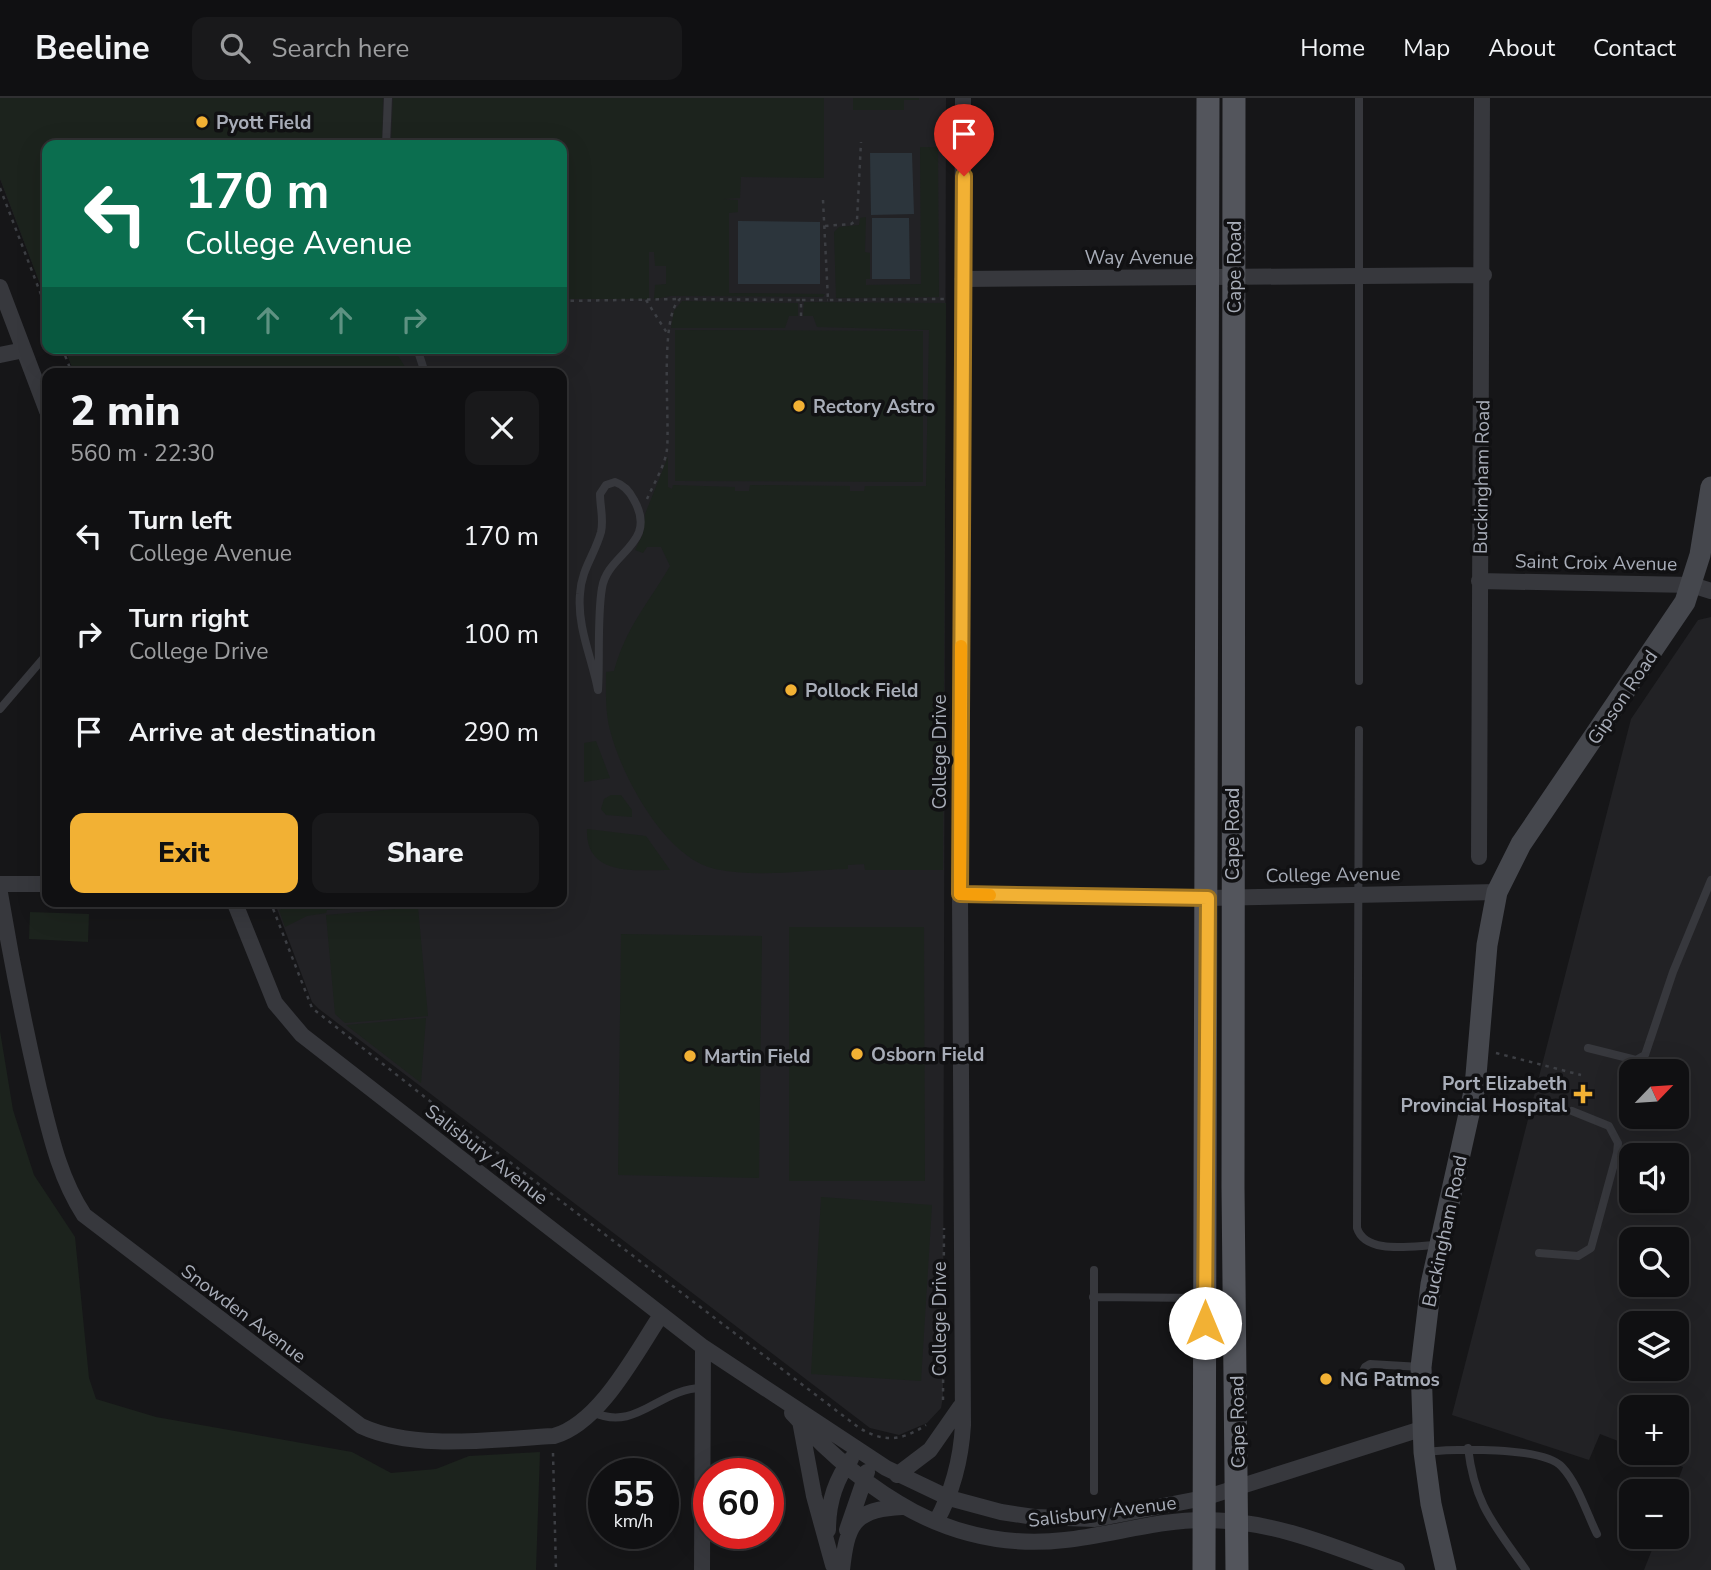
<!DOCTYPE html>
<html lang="en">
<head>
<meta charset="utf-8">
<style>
	:root { --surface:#101012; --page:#19191b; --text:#f1f3f6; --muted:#9c9d9f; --line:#303032; --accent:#f2b134 }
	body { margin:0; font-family:"Nunito Sans",sans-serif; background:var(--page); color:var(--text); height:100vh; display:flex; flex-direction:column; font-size:26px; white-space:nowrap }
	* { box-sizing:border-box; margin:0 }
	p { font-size:23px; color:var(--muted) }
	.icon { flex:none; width:38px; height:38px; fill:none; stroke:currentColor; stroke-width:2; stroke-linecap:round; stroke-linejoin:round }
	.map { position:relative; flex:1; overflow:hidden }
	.panel { position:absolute; left:42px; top:270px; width:525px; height:539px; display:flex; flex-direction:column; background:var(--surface); border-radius:14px; box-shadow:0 7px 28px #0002,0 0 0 2px var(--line) }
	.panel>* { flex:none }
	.guide { position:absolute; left:42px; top:42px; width:525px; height:214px; border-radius:14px; box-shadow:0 7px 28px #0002,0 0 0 2px var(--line); background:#0b6e4f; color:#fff; overflow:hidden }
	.needle { width:46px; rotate:65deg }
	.tools { position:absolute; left:1619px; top:961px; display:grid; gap:14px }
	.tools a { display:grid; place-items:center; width:70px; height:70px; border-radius:14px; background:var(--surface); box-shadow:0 7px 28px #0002,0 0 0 2px var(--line); font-size:35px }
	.speed { position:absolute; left:588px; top:1360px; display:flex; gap:14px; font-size:35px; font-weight:700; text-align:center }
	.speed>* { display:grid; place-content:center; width:91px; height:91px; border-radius:50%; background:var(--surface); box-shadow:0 7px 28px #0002,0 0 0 2px var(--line); line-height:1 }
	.speed small { font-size:18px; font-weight:400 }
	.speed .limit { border:10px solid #d22; background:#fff; color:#111 }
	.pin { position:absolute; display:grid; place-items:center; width:60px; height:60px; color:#fff; margin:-72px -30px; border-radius:50% 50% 50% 0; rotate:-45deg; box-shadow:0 0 7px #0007 }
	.pin .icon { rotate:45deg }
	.me { position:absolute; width:77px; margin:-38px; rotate:0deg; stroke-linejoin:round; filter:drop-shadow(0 0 5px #0008) }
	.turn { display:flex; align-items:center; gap:24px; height:147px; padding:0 28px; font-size:32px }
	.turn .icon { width:91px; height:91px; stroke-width:2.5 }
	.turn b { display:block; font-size:49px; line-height:60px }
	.lanes { display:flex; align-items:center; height:66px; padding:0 28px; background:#0003; justify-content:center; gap:35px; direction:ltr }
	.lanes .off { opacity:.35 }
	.round { display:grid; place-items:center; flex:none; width:74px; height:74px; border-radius:14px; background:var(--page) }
	.head { display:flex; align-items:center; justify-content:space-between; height:119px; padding:0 28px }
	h1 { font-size:42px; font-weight:800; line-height:52px }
	.primary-button { display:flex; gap:14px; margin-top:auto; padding:14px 28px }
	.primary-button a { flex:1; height:80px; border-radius:14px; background:var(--accent); color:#111; font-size:28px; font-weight:800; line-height:80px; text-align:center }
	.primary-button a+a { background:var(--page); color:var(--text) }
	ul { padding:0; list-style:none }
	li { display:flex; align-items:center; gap:21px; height:98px; padding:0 28px }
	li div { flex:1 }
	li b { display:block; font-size:26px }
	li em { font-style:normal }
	header { display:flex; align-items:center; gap:42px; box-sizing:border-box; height:98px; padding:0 35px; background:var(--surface); border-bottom:2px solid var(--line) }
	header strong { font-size:33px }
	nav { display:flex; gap:38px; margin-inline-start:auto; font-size:24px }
	.search { width:490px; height:63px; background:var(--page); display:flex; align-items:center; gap:18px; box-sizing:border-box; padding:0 24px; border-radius:14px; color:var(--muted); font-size:26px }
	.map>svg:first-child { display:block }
</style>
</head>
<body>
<header>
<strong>Beeline</strong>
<div class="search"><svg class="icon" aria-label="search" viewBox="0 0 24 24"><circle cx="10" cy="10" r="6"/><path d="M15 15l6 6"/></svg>Search here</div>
<nav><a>Home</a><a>Map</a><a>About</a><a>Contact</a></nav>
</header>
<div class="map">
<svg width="1711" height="1472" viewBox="0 0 1711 1472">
	<rect width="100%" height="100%" fill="#161618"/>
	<path fill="#222225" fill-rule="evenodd" d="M0 0H946L943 1299 941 1310 927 1325 899 1337 870 1330 319 911 312 904 274 803H562V275H74L65 250H562V47H47V204L0 81Z
		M1711 519V1472H1644L1657 1439 1676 1438V1393H1674L1683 1369 1646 1355 1676 1354V1309H1631V1348L1600 1336 1589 1362 1452 1317 1631 621 1698 522ZM1631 973H1676V1018H1631ZM1631 1057H1676V1102H1631ZM1631 1141H1676V1186H1631ZM1631 1225H1676V1270H1631Z"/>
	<path fill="#1c231d" d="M0 0H383L382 47H47V204L0 80Z
		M393 0H824V80L741 79 740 100 723 101 738 102V114L729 115V195L825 196 823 199 671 198 654 201 655 187 666 186V168H655L654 154H649V201H562V47H391Z
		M853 0H919V2H904V12H853Z
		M920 49H938L939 199 836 200 834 134 839 129 859 127 860 120 866 119 865 154 870 155V181H866V187L921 186Z
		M682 203 798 205V218H789L785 230H671L674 213Z
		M804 204 946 205 943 772H865L864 766 848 767V771C805 772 757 780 715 771 665 760 621 677 610 632 605 613 606 593 606 574L614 573C626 529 648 506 670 468L661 449H647L643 455 635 452 643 436 645 416 668 359V389L672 391 673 387 735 389V393H749L750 387 850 388V393H864L865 388H926L929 232 817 229 813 218H803Z
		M675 232 923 233V384L675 383Z
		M65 250H393L409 275H74Z
		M596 643 610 680 584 684V645Z
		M621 697 632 712V719L606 717 601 711 604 701 611 697Z
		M587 731 646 738 670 772C637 772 585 779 587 731Z
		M304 803H366V809L327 812 326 815 307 818 285 829 279 812Z
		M418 809 428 918 345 925 335 916 326 817Z
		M30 814 89 816 88 844 29 841Z
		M789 829H924L925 1083H789Z
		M621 836 762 838 759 1080 618 1077Z
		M426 920 421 985 346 927Z
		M0 933 13 1012 34 1077 75 1139 89 1280 96 1301 156 1319 352 1354 391 1375 436 1371 469 1358 540 1354 536 1472H0Z
		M821 1099 932 1107 921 1283 811 1276Z"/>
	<path fill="#2c353c" d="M870 55H912L914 116 871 117Z
		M872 120H909L910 181H872Z
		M738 123 820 124V186H738Z"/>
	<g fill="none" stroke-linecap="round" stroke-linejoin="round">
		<path stroke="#3d3f44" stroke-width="2.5" stroke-dasharray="3.5 5" stroke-linecap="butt" d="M0 90 47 212
			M823 102 828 202 946 201
			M825 128 851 126 857 122 861 44
			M646 202 667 235
			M562 203 680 201
			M801 218V202H828
			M62 250 72 275
			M647 401C654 385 665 368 667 351 670 321 659 218 680 201L801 202
			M270 803 312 910 440 1011 858 1329C883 1345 902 1343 926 1327
			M1496 955 1581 977
			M943 1302 944 1130
			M553 1355 556 1472"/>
		<path stroke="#37383d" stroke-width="8" d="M1359 0V583
			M386 47 388 0
			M417 250 425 275
			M615 384C624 387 630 394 634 402 659 446 607 455 602 490 597 519 600 561 598 592 592 560 577 529 580 496 581 472 595 456 601 434 604 421 600 409 600 396L606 387Z
			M0 611 47 556
			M1359 632 1357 1130C1366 1158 1415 1147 1439 1147
			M1588 950 1636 962 1645 957 1673 874 1711 782
			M1539 1155 1578 1158 1591 1150 1617 1055 1618 1045 1609 1028 1572 1013
			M1094 1172V1393
			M1093 1199 1202 1200
			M1360 1279 1365 1269 1370 1266 1421 1269
			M592 1314C638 1335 659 1289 704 1290
			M1468 1350C1475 1408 1494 1426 1526 1472
			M1424 1354C1453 1351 1543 1348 1562 1369 1578 1386 1587 1416 1597 1436"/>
		<path stroke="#37383d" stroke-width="16" d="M962 181 1484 177
			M0 189 47 313
			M0 257 24 252
			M1479 483 1692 487 1711 493
			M1479 759 1482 0
			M0 786H47
			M0 795C11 861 24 926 39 991 50 1035 59 1079 84 1117L361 1328C415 1353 494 1341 554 1338 600 1325 635 1256 661 1217
			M960 796 1208 800 1497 794
			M234 803 275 905 302 937 703 1249 886 1370 949 1400 1001 1414 1034 1419 1095 1421 1204 1400 1421 1331
			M792 1315C866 1396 952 1455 1065 1442 1112 1437 1161 1421 1208 1422 1275 1423 1335 1449 1397 1472
			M800 1323 814 1398 833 1467
			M897 1377 930 1352 960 1309
			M936 1424C953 1393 961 1362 963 1327L960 797 963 0
			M828 1432C828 1406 835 1382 851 1361
			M847 1432 867 1374
			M702 1472 703 1249
			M842 1472C847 1427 853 1411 902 1409"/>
		<path stroke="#45474d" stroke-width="21" d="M1446 1472 1431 1406 1424 1354 1421 1269 1431 1186 1475 989 1487 847 1497 794 1521 746 1685 504 1700 457 1711 389"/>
		<path stroke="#53555c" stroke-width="23" d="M1234 0 1233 1089 1237 1472
			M1204 1472 1208 0"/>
	</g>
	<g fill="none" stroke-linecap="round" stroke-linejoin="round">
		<g stroke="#9d7322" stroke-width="18">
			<path id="route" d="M964 78 960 796 1208 800 1205 1225"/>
		</g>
		<use href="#route" stroke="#f2b134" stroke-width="12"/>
		<path stroke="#f59e0b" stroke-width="12" d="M961 548 960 796 990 797"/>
	</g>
	<g fill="#f2b134" stroke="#111113" stroke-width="2.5">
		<circle cx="202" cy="24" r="7"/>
		<circle cx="799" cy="308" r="7"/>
		<circle cx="791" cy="592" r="7"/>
		<circle cx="857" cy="956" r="7"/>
		<circle cx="690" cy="958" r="7"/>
		<path d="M1579.5 985.5h7v7h7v7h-7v7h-7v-7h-7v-7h7z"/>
		<circle cx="1326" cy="1281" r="7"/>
	</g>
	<g text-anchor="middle" stroke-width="7" stroke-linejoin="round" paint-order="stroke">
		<g font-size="19" font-weight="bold" fill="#a8adb8" stroke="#111113" text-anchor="start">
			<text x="216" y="31">Pyott Field</text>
			<text x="813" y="315">Rectory Astro</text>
			<text x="805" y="599">Pollock Field</text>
			<text x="871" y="963">Osborn Field</text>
			<text x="704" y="965">Martin Field</text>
			<text x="1567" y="992" text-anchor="end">Port Elizabeth<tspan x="1567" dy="22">Provincial Hospital</tspan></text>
			<text x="1340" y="1288">NG Patmos</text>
		</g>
		<g font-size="19" fill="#a8adb8" stroke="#111113">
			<text x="1139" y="166">Way Avenue</text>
			<text transform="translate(1234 169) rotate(-90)" y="7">Cape Road</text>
			<text transform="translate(1481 379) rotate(-89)" y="7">Buckingham Road</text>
			<text transform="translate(1596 464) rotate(1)" y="7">Saint Croix Avenue</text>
			<text transform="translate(1622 599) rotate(-56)" y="7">Gipson Road</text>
			<text transform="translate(939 654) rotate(-90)" y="7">College Drive</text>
			<text transform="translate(1232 736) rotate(-90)" y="7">Cape Road</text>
			<text transform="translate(1333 776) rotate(-1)" y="7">College Avenue</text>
			<text transform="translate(487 1056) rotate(38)" y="7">Salisbury Avenue</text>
			<text transform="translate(1444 1133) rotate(-78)" y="7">Buckingham Road</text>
			<text transform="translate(244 1215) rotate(37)" y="7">Snowden Avenue</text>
			<text transform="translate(939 1221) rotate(-90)" y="7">College Drive</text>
			<text transform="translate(1237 1324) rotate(-91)" y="7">Cape Road</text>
			<text transform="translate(1102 1413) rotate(-7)" y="7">Salisbury Avenue</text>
		</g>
	</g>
</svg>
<div class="tools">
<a><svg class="needle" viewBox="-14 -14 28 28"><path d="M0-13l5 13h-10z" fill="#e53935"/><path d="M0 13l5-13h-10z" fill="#9c9d9f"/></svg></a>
<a><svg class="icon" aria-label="sound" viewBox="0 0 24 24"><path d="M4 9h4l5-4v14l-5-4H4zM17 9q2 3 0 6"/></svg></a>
<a><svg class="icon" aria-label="search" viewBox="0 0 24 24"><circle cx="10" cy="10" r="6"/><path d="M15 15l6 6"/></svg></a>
<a><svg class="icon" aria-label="layers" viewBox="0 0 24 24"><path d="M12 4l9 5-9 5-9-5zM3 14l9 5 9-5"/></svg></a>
<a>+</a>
<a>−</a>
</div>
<div class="speed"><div>55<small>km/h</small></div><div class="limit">60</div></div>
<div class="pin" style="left:964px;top:78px;background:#d93025"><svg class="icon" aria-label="arrive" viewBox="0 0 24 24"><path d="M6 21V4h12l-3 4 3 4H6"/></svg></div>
<svg class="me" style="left:1205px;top:1225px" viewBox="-20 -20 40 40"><circle r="19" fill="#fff"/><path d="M0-13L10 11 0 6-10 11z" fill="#f2b134"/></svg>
<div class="guide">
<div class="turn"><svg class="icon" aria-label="left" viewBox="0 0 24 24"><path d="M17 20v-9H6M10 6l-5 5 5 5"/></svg><div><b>170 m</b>College Avenue</div></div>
<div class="lanes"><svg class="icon" aria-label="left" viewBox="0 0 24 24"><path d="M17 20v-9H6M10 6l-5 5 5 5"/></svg><svg class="icon off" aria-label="ahead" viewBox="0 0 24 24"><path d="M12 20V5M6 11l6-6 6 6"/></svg><svg class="icon off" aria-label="ahead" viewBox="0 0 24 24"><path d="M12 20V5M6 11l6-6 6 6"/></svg><svg class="icon off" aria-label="right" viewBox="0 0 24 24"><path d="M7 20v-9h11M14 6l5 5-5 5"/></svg></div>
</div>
<section class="panel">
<div class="head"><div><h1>2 min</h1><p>560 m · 22:30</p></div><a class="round"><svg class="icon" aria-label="close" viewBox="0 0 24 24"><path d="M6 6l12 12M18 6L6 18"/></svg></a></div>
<ul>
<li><svg class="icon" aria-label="left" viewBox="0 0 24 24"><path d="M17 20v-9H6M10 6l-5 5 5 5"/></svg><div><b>Turn left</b><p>College Avenue</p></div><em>170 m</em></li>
<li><svg class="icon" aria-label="right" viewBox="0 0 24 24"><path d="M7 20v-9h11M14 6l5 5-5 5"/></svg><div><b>Turn right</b><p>College Drive</p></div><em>100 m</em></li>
<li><svg class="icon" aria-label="arrive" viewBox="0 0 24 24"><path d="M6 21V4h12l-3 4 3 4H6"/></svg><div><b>Arrive at destination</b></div><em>290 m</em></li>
</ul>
<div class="primary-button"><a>Exit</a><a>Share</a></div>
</section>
</div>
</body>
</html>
